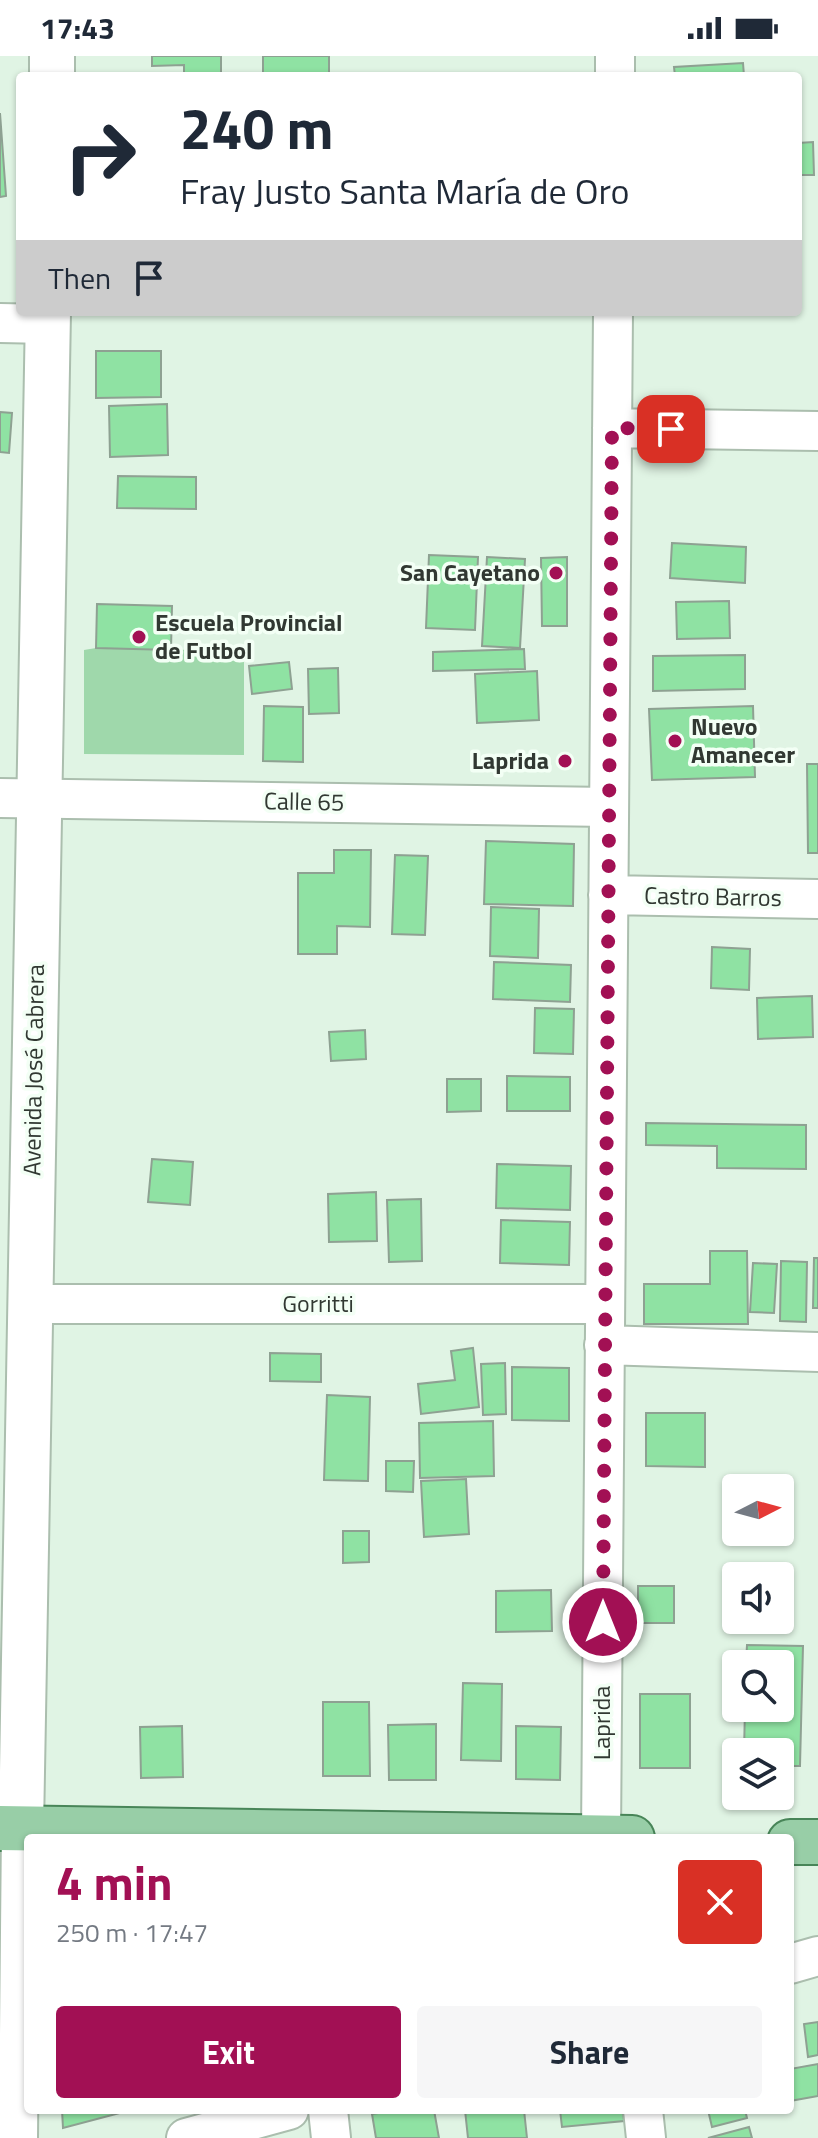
<!DOCTYPE html>
<html lang="en">
<head>
<meta charset="utf-8">
<style>
	:root { --surface:#fff; --page:#f6f6f7; --text:#1f2937; --muted:#747a83; --accent:#a21054 }
	body { margin:0; font-family:"Titillium Web",sans-serif; background:var(--page); color:var(--text); height:100vh; display:flex; flex-direction:column; font-size:30px; white-space:nowrap }
	* { box-sizing:border-box; margin:0 }
	p { font-size:26px; color:var(--muted) }
	.icon { flex:none; width:44px; height:44px; fill:none; stroke:currentColor; stroke-width:2; stroke-linecap:round; stroke-linejoin:round }
	.map { position:relative; flex:1; overflow:hidden }
	.sheet { position:absolute; left:24px; top:1778px; width:770px; height:280px; display:flex; flex-direction:column; background:var(--surface); border-radius:8px; box-shadow:0 2px 6px #0004 }
	.sheet>* { flex:none }
	.hud { position:absolute; left:16px; top:16px; width:786px; height:244px; border-radius:8px; box-shadow:0 2px 6px #0004; background:#fff; color:var(--text); overflow:hidden }
	.needle { width:52px; rotate:84deg }
	.tools { position:absolute; left:722px; top:1418px; display:grid; gap:16px }
	.tools a { display:grid; place-items:center; width:72px; height:72px; border-radius:8px; background:var(--surface); box-shadow:0 2px 6px #0004; font-size:40px }
	.pin { position:absolute; display:grid; place-items:center; width:68px; height:68px; color:#fff; margin:-34px; border-radius:16px; box-shadow:0 4px 12px #0006 }
	.me { position:absolute; width:88px; margin:-44px; rotate:0deg; stroke-linejoin:round; filter:drop-shadow(0 0 6px #0008) }
	.turn { display:flex; align-items:center; gap:28px; height:168px; padding:0 32px; font-size:36px }
	.turn .icon { width:104px; height:104px; stroke-width:2.5 }
	.turn b { display:block; font-size:56px; line-height:68px }
	.then { display:flex; align-items:center; height:76px; padding:0 32px; background:#0003; gap:16px; font-size:30px }
	.round { display:grid; place-items:center; flex:none; width:84px; height:84px; border-radius:8px; background:var(--page) }
	.headline { display:flex; align-items:center; justify-content:space-between; height:136px; padding:0 32px }
	h1 { font-size:48px; font-weight:700; line-height:60px; color:var(--accent) }
	.action { display:flex; gap:16px; margin-top:auto; padding:16px 32px }
	.action a { flex:1; height:92px; border-radius:8px; background:var(--accent); color:#fff; font-size:32px; font-weight:700; line-height:92px; text-align:center }
	.action a+a { background:var(--page); color:var(--text) }
	.status { display:flex; justify-content:space-between; align-items:center; height:56px; padding:0 40px; background:var(--surface); direction:ltr }
	.status svg { height:22px; fill:currentColor }
	.map>svg:first-child { display:block }
</style>
</head>
<body>
<div class="status"><b>17:43</b><svg viewBox="0 0 49 12"><path d="M0 12V9h3v3zM5 12V6h3v6zM10 12V3h3v9zM15 12V0h3v12zM26 1h20v11H26zM47 4h2v5h-2z"/></svg></div>
<div class="map">
<svg width="818" height="2082" viewBox="0 0 818 2082">
	<rect width="100%" height="100%" fill="#e0f4e4"/>
	<path fill="#9fd8ab" d="M96 592 244 595V699L84 698V594Z"/>
	<path fill="#8fe2a3" stroke="#8ea192" stroke-width="2" d="M152 0H221V20H184V9L152 10Z
		M263 0H329V20H263Z
		M743 7 744 20H675L674 11Z
		M0 57 6 140 0 141Z
		M813 86 814 119H798V87Z
		M96 295H161V341L96 342Z
		M167 348 168 399 110 401 109 350Z
		M0 356 12 357 9 397 0 396Z
		M118 420 196 421V453L117 452Z
		M672 487 746 491 745 527 670 522Z
		M429 499 478 501 475 574 426 572Z
		M487 501 525 503 520 592 482 590Z
		M567 501V570H542L541 502Z
		M729 545 730 582 677 583 676 546Z
		M97 548 172 550 171 594 96 592Z
		M524 593 525 613 433 615V596Z
		M745 599V633L653 635V600Z
		M289 606 292 633 252 638 249 610Z
		M338 612 339 657 309 658 308 613Z
		M537 615 539 664 477 667 475 618Z
		M264 650 303 651V706L263 705Z
		M753 650 755 721 652 724 649 653Z
		M807 708H818V797H808Z
		M486 785 574 788 573 850 484 848Z
		M334 794H371L370 871 337 870V898H298V817H334Z
		M395 799 428 800 425 879 392 878Z
		M491 851 539 853 538 902 490 900Z
		M712 891 750 893 749 934 711 932Z
		M494 906 571 909 570 946 493 943Z
		M812 940 813 981 758 983 757 942Z
		M535 952 574 953 573 998 534 997Z
		M365 974 366 1003 331 1005 329 976Z
		M507 1020 570 1021V1055H507Z
		M447 1023H481V1055L447 1056Z
		M646 1067 806 1069V1113L717 1112V1090L646 1089Z
		M152 1103 193 1106 190 1149 148 1146Z
		M497 1108 571 1110 570 1154 496 1152Z
		M376 1136 377 1185 329 1186 328 1138Z
		M421 1143 422 1205 389 1206 387 1144Z
		M501 1164 570 1166 569 1209 500 1207Z
		M710 1195H747L748 1268H644V1228H710Z
		M814 1202H818V1252H813Z
		M781 1205 807 1206 806 1266 780 1265Z
		M753 1207 777 1208 774 1257 750 1256Z
		M473 1292 479 1351 421 1358 418 1328 455 1324 451 1295Z
		M270 1297 321 1298V1326L270 1325Z
		M505 1307 506 1358 483 1359 481 1308Z
		M512 1311 569 1312V1365L512 1364Z
		M327 1339 370 1341 368 1425 324 1424Z
		M646 1357H705V1411L646 1410Z
		M493 1365 494 1420 420 1422 419 1367Z
		M386 1405H414L413 1436 386 1435Z
		M466 1423 469 1478 424 1481 421 1425Z
		M343 1475H369V1506L343 1507Z
		M638 1530H674V1567H638Z
		M551 1534 552 1575 496 1576V1535Z
		M747 1589 803 1590 800 1710H780V1696H744L745 1652H780V1608H746Z
		M463 1627 502 1628 501 1705 461 1704Z
		M640 1638H690V1712H640Z
		M323 1646H369L370 1720H323Z
		M436 1668V1724H389L388 1669Z
		M182 1670 183 1721 141 1722 140 1671Z
		M516 1670 561 1671 560 1724 516 1723Z
		M818 1966V1999L808 2001 804 1968Z
		M818 2008V2040L790 2045V2013Z
		M62 2054H131L63 2072Z
		M396 2054H434L439 2082H376L372 2058Z
		M465 2054H524L527 2082H468Z
		M560 2054H623L624 2065 562 2071Z
		M708 2054H745L747 2062 712 2071Z
		M749 2071 752 2082H708Z"/>
	<g fill="none" stroke-linecap="round" stroke-linejoin="round">
		<g stroke="#abbeae" stroke-width="42">
			<path id="street" d="M615 20V0
				M0 267 47 268
				M612 372 818 375
				M0 742 608 751
				M608 839 818 843
				M31 1248H605
				M604 1289 818 1296
				M601 1781 613 256
				M790 1908 818 1900
				M328 2054 331 2082
				M643 2054 646 2082
				M18 2082 21 1772
				M186 2082 289 2054"/>
		</g>
		<g stroke="#abbeae" stroke-width="48">
			<path id="secondary" d="M52 20V0
				M21 1772 48 256"/>
		</g>
		<g stroke="#488558" stroke-width="48">
			<path id="primary" d="M0 1772 632 1782
				M790 1786H818"/>
		</g>
		<use href="#street" stroke="#fff" stroke-width="38"/>
		<use href="#secondary" stroke="#fff" stroke-width="44"/>
		<use href="#primary" stroke="#98cea7" stroke-width="44"/>
	</g>
	<g fill="none" stroke-linecap="round" stroke-linejoin="round">
		<path stroke="#a21054" stroke-width="14" stroke-dasharray="0 25.2" d="M603 1566 612 372 671 373"/>
	</g>
	<g fill="#a21054" stroke="#f3fff5" stroke-width="3">
		<circle cx="556" cy="517" r="8"/>
		<circle cx="139" cy="581" r="8"/>
		<circle cx="675" cy="685" r="8"/>
		<circle cx="565" cy="705" r="8"/>
	</g>
	<g text-anchor="middle" stroke-width="7" stroke-linejoin="round" paint-order="stroke">
		<g font-size="24" font-weight="bold" fill="#313832" stroke="#f3fff5" text-anchor="end">
			<text x="540" y="525">San Cayetano</text>
			<text x="155" y="575" text-anchor="start">Escuela Provincial<tspan x="155" dy="28">de Futbol</tspan></text>
			<text x="691" y="679" text-anchor="start">Nuevo<tspan x="691" dy="28">Amanecer</tspan></text>
			<text x="549" y="713">Laprida</text>
		</g>
		<g font-size="24" fill="#313832" stroke="#f3fff5">
			<text transform="translate(304 746) rotate(1)" y="8">Calle 65</text>
			<text transform="translate(713 841) rotate(1)" y="8">Castro Barros</text>
			<text transform="translate(34 1014) rotate(-89)" y="8">Avenida José Cabrera</text>
			<text x="318" y="1256">Gorritti</text>
			<text transform="translate(602 1667) rotate(-90)" y="8">Laprida</text>
		</g>
	</g>
</svg>
<div class="tools">
<a><svg class="needle" viewBox="-14 -14 28 28"><path d="M0-13l5 13h-10z" fill="#e53935"/><path d="M0 13l5-13h-10z" fill="#747a83"/></svg></a>
<a><svg class="icon" aria-label="sound" viewBox="0 0 24 24"><path d="M4 9h4l5-4v14l-5-4H4zM17 9q2 3 0 6"/></svg></a>
<a><svg class="icon" aria-label="search" viewBox="0 0 24 24"><circle cx="10" cy="10" r="6"/><path d="M15 15l6 6"/></svg></a>
<a><svg class="icon" aria-label="layers" viewBox="0 0 24 24"><path d="M12 4l9 5-9 5-9-5zM3 14l9 5 9-5"/></svg></a>
</div>
<div class="pin" style="left:671px;top:373px;background:#d93025"><svg class="icon" aria-label="arrive" viewBox="0 0 24 24"><path d="M6 21V4h12l-3 4 3 4H6"/></svg></div>
<svg class="me" style="left:603px;top:1566px" viewBox="-20 -20 40 40"><circle r="17" fill="#a21054" stroke="#fff" stroke-width="3"/><path d="M0-11L8 9 0 5-8 9z" fill="#fff"/></svg>
<div class="hud">
<div class="turn"><svg class="icon" aria-label="right" viewBox="0 0 24 24"><path d="M7 20v-9h11M14 6l5 5-5 5"/></svg><div><b>240 m</b>Fray Justo Santa María de Oro</div></div>
<div class="then">Then<svg class="icon" aria-label="arrive" viewBox="0 0 24 24"><path d="M6 21V4h12l-3 4 3 4H6"/></svg></div>
</div>
<section class="sheet">
<div class="headline"><div><h1>4 min</h1><p>250 m · 17:47</p></div><a class="round" style="background:#d93025;color:#fff"><svg class="icon" aria-label="close" viewBox="0 0 24 24"><path d="M6 6l12 12M18 6L6 18"/></svg></a></div>
<div class="action"><a>Exit</a><a>Share</a></div>
</section>
</div>
</body>
</html>
